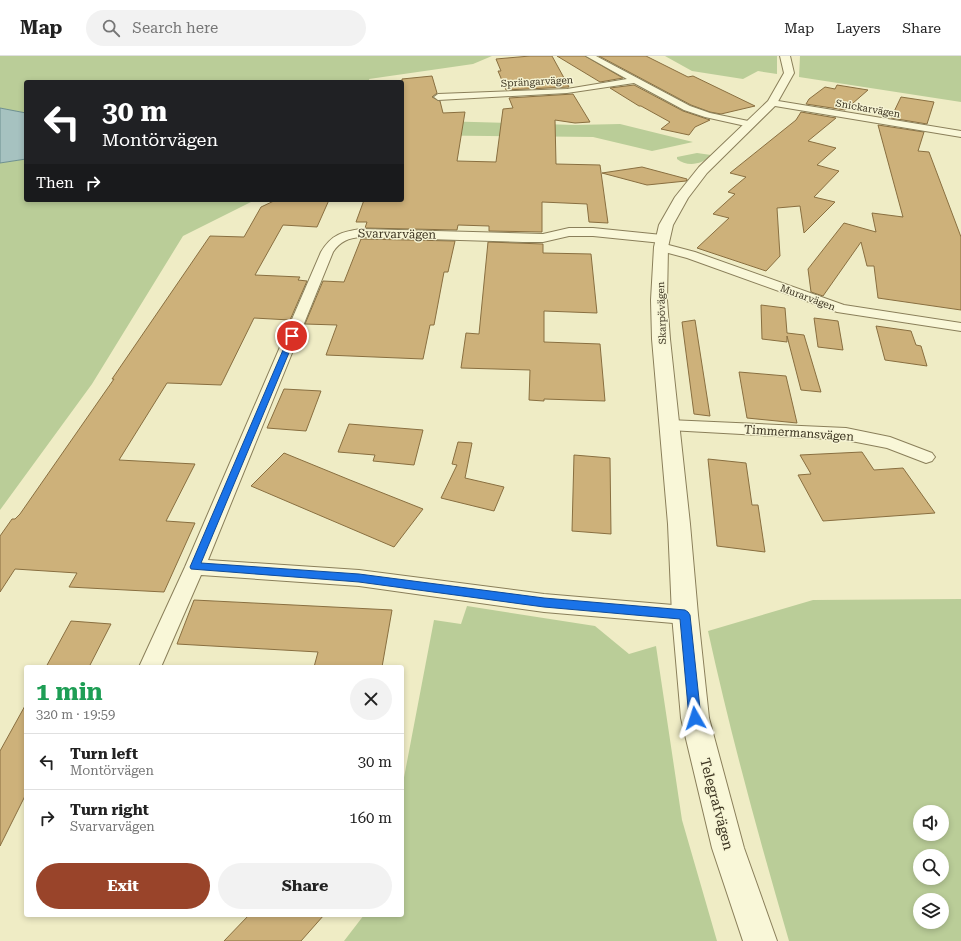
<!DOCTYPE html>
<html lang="en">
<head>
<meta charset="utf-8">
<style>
	:root { --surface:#fff; --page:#f2f2f2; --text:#222; --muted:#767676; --line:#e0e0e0; --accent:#99442a }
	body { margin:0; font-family:"Roboto Serif",serif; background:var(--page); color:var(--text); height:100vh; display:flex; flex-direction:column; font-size:15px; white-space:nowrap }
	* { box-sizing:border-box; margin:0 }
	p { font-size:13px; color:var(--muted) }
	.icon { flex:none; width:22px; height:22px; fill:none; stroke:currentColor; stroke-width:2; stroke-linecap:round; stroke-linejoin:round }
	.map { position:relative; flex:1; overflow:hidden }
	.sheet { position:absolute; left:24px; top:609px; width:380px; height:252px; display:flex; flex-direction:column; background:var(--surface); border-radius:4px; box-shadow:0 2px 6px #0003 }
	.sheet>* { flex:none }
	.hud { position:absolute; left:24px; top:24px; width:380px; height:122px; border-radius:4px; box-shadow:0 2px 6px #0003; background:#202124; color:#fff; overflow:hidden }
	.tools { position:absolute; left:913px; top:749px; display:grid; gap:8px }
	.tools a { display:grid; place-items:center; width:36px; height:36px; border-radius:50%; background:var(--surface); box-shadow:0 2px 6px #0003; font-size:20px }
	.pin { position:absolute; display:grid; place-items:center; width:34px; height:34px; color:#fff; margin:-17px; border:2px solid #fff; border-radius:50%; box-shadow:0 1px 4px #0007 }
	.me { position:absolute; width:44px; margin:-22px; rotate:354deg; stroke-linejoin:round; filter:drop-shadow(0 0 3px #0008) }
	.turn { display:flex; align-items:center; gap:14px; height:84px; padding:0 12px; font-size:18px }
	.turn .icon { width:52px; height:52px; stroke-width:2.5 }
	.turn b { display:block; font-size:28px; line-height:34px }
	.then { display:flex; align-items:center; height:38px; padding:0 12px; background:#0003; gap:8px; font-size:15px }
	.round { display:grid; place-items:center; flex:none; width:42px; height:42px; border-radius:21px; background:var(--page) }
	.head { display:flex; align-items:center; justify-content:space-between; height:68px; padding:0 12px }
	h1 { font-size:24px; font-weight:700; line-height:30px; color:#1e9e55 }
	.action { display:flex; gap:8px; margin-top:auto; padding:8px 12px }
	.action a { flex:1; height:46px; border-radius:24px; background:var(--accent); color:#fff; font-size:16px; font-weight:700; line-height:46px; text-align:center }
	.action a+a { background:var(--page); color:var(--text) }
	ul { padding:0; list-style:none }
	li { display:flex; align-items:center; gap:12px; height:56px; padding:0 12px; border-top:1px solid var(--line) }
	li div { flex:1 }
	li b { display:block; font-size:15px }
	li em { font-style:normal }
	header { display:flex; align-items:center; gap:24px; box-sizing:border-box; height:56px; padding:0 20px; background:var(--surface); border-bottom:1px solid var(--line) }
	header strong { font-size:19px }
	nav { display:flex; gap:22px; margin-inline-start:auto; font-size:14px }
	.search { width:280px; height:36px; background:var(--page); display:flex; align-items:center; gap:10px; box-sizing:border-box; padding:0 14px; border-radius:22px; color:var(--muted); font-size:15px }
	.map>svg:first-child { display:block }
</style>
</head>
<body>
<header>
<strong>Map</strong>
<div class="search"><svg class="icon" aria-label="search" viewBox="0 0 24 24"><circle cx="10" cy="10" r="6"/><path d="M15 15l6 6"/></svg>Search here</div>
<nav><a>Map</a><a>Layers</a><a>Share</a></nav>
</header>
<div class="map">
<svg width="961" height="885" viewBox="0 0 961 885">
	<rect width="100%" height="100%" fill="#efecc5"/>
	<path fill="#bacd98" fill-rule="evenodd" d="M0 0H492L473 8 369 23 370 26H26V57L0 52Z
		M665 0H777V18L758 15 743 23 692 15Z
		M800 0H961V46L799 21Z
		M402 64 575 69 620 68 693 86 652 95 593 81 402 79Z
		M697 97 711 99C702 109 687 111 677 103V101Z
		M26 103V144H255L183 180 92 328 0 454V107Z
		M961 543V885H789C759 782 731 680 708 575L813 544ZM920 756H942V778H920ZM920 800H942V822H920ZM920 844H942V866H920Z
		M467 550 595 570 629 598 656 590 682 764 717 885H344L364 859H402V732L434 564 461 568Z"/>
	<path fill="#a6c2c0" stroke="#6d9090" d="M0 52 26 57V103L0 107Z"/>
	<path fill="#cdb17a" stroke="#896f40" d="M530 0H552L569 31 506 34 498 15H501L496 3Z
		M557 0H585L623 22 600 26Z
		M599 0H646L688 21 693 20 755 50 721 58 710 56 691 49Z
		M432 20 437 37 432 41 440 45 443 57 465 56 457 105 496 106 503 53 513 52 509 42 573 38 590 66 575 67 555 64 556 108 600 109 608 167 589 166 587 148 542 146V176L489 175V170L458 169 457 174 365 172 367 166H356L364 144H402V23Z
		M634 29 683 55 710 64 695 71 689 79 661 73 670 66 641 50H639L610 32Z
		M837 29 868 34 845 54 806 48 809 43 825 31 835 33Z
		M901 41 934 46 927 68 891 62Z
		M801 56 836 62 808 85 836 92 817 109 839 115 814 141 835 146 804 177 800 150 777 152 780 200 766 215 697 192 729 162 713 158 735 138 728 136 746 121 730 117 796 64Z
		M878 69 924 76 918 95 929 96 961 181V254L878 242 874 210H867L861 186 823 240 811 236 808 213 844 167 876 176 872 157 903 161Z
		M642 111 687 123V124L686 125 647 129 602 117Z
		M276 144H329L317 171 283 169 255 219 300 221 298 224 307 225 290 264 254 262 221 329 167 327 119 404 195 408 166 465 195 467 164 536 69 531 77 517 15 513 0 536V480L12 463H15L20 458 114 323H112L210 180 244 181 261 151Z
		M361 183 455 185 448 216H444L434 269H430L423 303 326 299 337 269 305 268 323 225 344 226Z
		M488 186 543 188V197L591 198 597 257 544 255V286L600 288 605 345 544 343V345L529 344 530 314 461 312 466 277 479 278Z
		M761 249 785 252 787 277 804 279 821 336 801 334 787 280V286L762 283Z
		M814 262 838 265 843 294 818 291Z
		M695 264 710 360 694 358 682 266Z
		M876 270 911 275 916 289 921 290 927 310 885 304Z
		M739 316 786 320 797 367 747 362Z
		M284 333 321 335 306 375 267 372Z
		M349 368 423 374 414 409 373 405 375 399 338 396Z
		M458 386 472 387 465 422 504 431 494 455 441 442 457 409 452 408Z
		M862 396 874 414 903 412 935 457 823 465 798 419 811 418 800 399Z
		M284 397 350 424 423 453 394 491 251 430Z
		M574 399 610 402 611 478 572 475Z
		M708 403 746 407 752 449H758L765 496 717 490Z
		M194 544 392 554 382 611H314L318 596 177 588Z
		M71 565 111 568 89 611H46Z
		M26 648V738L0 790V695Z
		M249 859H324L301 885H224Z"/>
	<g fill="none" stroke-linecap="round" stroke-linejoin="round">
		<g stroke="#8a7f5a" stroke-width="2">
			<path id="minor" d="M586 0H596L690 50 710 57 753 66 755 68 750 71 705 61 684 54 634 27 567 37 438 44 434 41 438 38 567 33 627 23Z
				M772 44 961 75V81L769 49 768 47 769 45Z
				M569 172H593L662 179 666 180 668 183 666 186 662 187 593 180H569L543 186H523L361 181C349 182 340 185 333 196L208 504 359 514 544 538 685 550 692 553 695 559 692 565 685 568 544 556 359 530 201 519 161 611H139L185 511 321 196C332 178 342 176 361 173L543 178Z
				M661 187 695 196 844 249 961 267V275L837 256 687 202 657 194 655 191 657 188Z
				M669 364 846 372 890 381 932 397 935 401 932 405 926 407 887 392 846 384 669 374 663 373 661 369 663 365Z"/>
		</g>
		<g stroke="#8a7f5a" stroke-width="2">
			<path id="tertiary" d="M780 0H790L794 17 776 49 707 117 688 142 673 169 668 191 667 244 670 283 690 468 698 559 709 662 744 792 777 885H743L712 792 681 662 672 559 668 468 652 283 651 244 654 191 659 169 675 141 699 111 768 45 784 17Z"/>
		</g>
		<use href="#minor" fill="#f9f7d8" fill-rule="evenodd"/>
		<use href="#tertiary" fill="#f9f7d8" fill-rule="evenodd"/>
	</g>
	<path fill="#1a73e8" stroke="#114b97" d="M292 277 296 280 201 507 359 518 544 542 685 554 688 556 690 559 701 662 699 666 695 668 691 666 689 662 680 563 544 551 359 526 191 513 190 511 289 280Z"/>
	<g text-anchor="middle" stroke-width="3" stroke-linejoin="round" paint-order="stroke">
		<g font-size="10" fill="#3a321f" stroke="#f6f4d4">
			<text transform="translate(537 25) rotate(-3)" y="4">Sprängarvägen</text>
			<text transform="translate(868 52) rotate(10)" y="4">Snickarvägen</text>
			<text transform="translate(808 241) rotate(20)" y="4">Murarvägen</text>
			<text transform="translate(661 257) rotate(-92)" y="4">Skarpövägen</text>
		</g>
		<g font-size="12" fill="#3a321f" stroke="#f6f4d4">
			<text transform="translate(397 178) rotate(1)" y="4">Svarvarvägen</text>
			<text transform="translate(799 377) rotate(4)" y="4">Timmermansvägen</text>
		</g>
		<g font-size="14" fill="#3a321f" stroke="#f6f4d4">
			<text transform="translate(717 748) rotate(75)" y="5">Telegrafvägen</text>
		</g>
	</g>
</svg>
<div class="tools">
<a><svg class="icon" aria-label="sound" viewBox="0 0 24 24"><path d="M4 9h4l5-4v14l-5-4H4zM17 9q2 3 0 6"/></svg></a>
<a><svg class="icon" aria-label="search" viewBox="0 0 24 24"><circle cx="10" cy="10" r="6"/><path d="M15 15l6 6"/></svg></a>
<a><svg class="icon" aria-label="layers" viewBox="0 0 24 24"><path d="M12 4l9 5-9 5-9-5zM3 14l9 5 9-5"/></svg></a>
</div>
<div class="pin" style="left:292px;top:280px;background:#d93025"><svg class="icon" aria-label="arrive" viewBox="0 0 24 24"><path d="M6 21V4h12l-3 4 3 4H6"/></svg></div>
<svg class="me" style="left:695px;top:662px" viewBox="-20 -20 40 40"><path d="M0-17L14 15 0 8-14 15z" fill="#1a73e8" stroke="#fff" stroke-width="4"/></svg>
<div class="hud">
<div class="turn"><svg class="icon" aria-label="left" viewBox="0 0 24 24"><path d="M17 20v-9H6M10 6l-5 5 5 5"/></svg><div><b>30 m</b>Montörvägen</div></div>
<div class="then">Then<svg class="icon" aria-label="right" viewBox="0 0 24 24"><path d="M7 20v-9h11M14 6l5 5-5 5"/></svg></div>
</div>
<section class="sheet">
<div class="head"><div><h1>1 min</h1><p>320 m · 19:59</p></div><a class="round"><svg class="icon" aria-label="close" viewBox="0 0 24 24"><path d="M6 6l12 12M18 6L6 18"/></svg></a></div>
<ul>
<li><svg class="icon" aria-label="left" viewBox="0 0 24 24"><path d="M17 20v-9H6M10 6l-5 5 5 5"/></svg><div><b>Turn left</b><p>Montörvägen</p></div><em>30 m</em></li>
<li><svg class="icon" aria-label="right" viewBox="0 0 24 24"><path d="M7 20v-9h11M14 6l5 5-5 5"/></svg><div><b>Turn right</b><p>Svarvarvägen</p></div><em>160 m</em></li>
</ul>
<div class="action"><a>Exit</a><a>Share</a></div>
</section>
</div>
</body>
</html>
